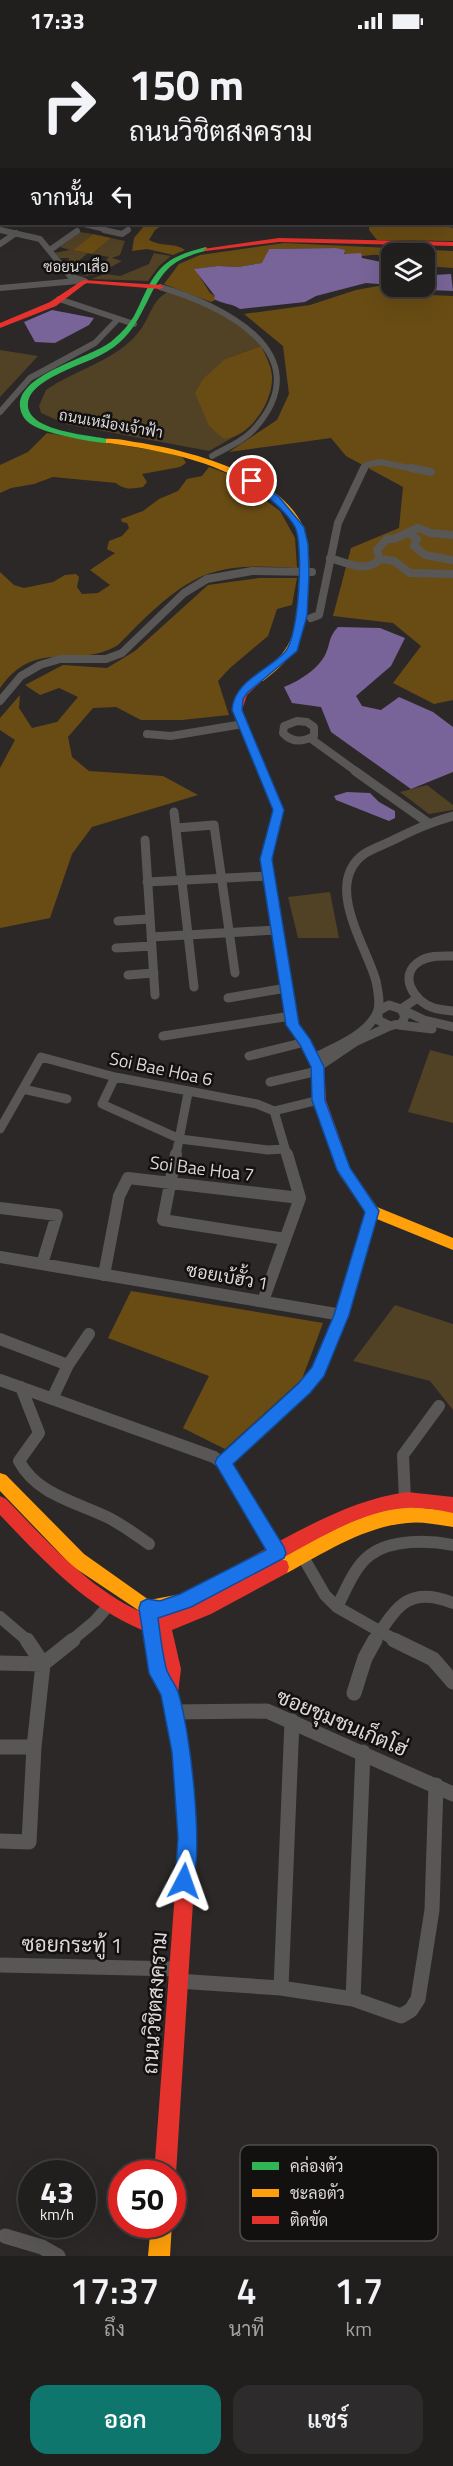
<!DOCTYPE html>
<html lang="th">
<head>
<meta charset="utf-8">
<style>
	:root { --surface:#211e1e; --page:#2d2b2b; --text:#f1f3f6; --muted:#a2a2a4; --line:#3e3c3c; --accent:#0f766e }
	body { margin:0; font-family:"Titillium Web",Sarabun,sans-serif; background:var(--page); color:var(--text); height:100vh; display:flex; flex-direction:column; font-size:22px; white-space:nowrap }
	* { box-sizing:border-box; margin:0 }
	p { font-size:20px; color:var(--muted) }
	.icon { flex:none; width:33px; height:33px; fill:none; stroke:currentColor; stroke-width:2; stroke-linecap:round; stroke-linejoin:round }
	.map { position:relative; height:2214px; overflow:hidden }
	.panel { display:flex; flex-direction:column; background:var(--surface); flex:1 }
	.panel>* { flex:none }
	.top-card { position:absolute; left:0px; top:0px; width:453px; height:183px; box-shadow:0 6px 24px #0002,0 0 0 2px var(--line); background:#211e1e; color:var(--text); overflow:hidden }
	.fabs { position:absolute; left:381px; top:201px; display:grid; gap:12px }
	.fabs a { display:grid; place-items:center; width:54px; height:54px; border-radius:12px; background:var(--surface); box-shadow:0 6px 24px #0002,0 0 0 2px var(--line); font-size:30px }
	.speed { position:absolute; left:18px; top:2118px; display:flex; gap:12px; font-size:30px; font-weight:700; text-align:center }
	.speed>* { display:grid; place-content:center; width:78px; height:78px; border-radius:50%; background:var(--surface); box-shadow:0 6px 24px #0002,0 0 0 2px var(--line); line-height:1 }
	.speed small { font-size:15px; font-weight:400 }
	.speed .limit { border:9px solid #d22; background:#fff; color:#111 }
	.pin { position:absolute; display:grid; place-items:center; width:51px; height:51px; color:#fff; margin:-26px; border:3px solid #fff; border-radius:50%; box-shadow:0 2px 6px #0007 }
	.me { position:absolute; width:66px; margin:-33px; rotate:4deg; stroke-linejoin:round; filter:drop-shadow(0 0 4px #0008) }
	.turn { display:flex; align-items:center; gap:21px; height:126px; padding:0 30px; font-size:27px }
	.turn .icon { width:78px; height:78px; stroke-width:2.5 }
	.turn b { display:block; font-size:42px; line-height:51px }
	.then { display:flex; align-items:center; height:57px; padding:0 30px; background:#0003; gap:12px; font-size:22px }
	.eta { display:flex; justify-content:space-evenly; align-items:center; height:102px; text-align:center }
	.eta b { font-size:36px; font-weight:600; line-height:42px }
	.cta { display:flex; gap:12px; margin-top:auto; padding:12px 30px }
	.cta a { flex:1; height:69px; border-radius:18px; background:var(--accent); color:#fff; font-size:24px; font-weight:600; line-height:69px; text-align:center }
	.cta a+a { background:var(--page); color:var(--text) }
	.status { display:flex; justify-content:space-between; align-items:center; height:42px; padding:0 30px; background:var(--surface); direction:ltr }
	.status svg { height:16px; fill:currentColor }
	.map>svg:first-child { display:block }
</style>
</head>
<body>
<div class="status"><b>17:33</b><svg viewBox="0 0 49 12"><path d="M0 12V9h3v3zM5 12V6h3v6zM10 12V3h3v9zM15 12V0h3v12zM26 1h20v11H26zM47 4h2v5h-2z"/></svg></div>
<div class="map">
<svg width="453" height="2214" viewBox="0 0 453 2214">
	<rect width="100%" height="100%" fill="#2c2828"/>
	<path fill="#514125" d="M80 190 93 192 73 208 88 211 69 227 64 221 70 216H60L54 211 70 208 60 205Z
		M111 196 125 199 120 213 112 216 122 219 98 232 79 235 103 226 99 225 109 215 92 212Z
		M154 211 171 214 159 224 148 239 91 237 105 232 120 234 149 222Z
		M168 250C203 262 238 273 261 304L225 317 224 397 232 396 209 409 66 382 41 371 39 364 46 348C76 327 119 318 141 287 151 273 152 258 168 250Z
		M0 308 38 314 0 355Z
		M427 743 453 763V768L429 772 400 750Z
		M330 850 339 896H298L288 855Z
		M430 1008 453 1014V1081L408 1070Z
		M395 1263 453 1282V1368L430 1339 353 1319Z"/>
	<path fill="#694c14" d="M141 182H160L161 184 155 188 149 198C161 205 174 200 185 208L173 213 147 207 132 209 134 196 144 184Z
		M369 182 406 184 435 182 453 186V199L377 198 369 188Z
		M93 192 111 196 92 212 73 208Z
		M284 201 453 209V226L425 224 424 212H392L391 217C386 215 378 212 372 213 355 214 353 218 336 206L269 207 263 221 238 225 218 224 195 227 210 251 215 254V258L211 260 164 242 179 222 200 213Z
		M378 244 408 252 453 254V658L434 662 393 641 421 604 393 581 333 574 351 506 399 486 403 445 346 414 331 396 229 410 277 378 289 352 283 304 244 272 310 263 356 248Z
		M261 304C265 312 272 325 272 335 273 360 250 395 224 397L209 384 195 351 203 337 225 317Z
		M47 391 176 412 183 416 186 421 180 425 142 432 147 440 143 445C132 447 124 448 116 441L53 435 34 442 11 446 0 451V423L28 410Z
		M209 425 231 433 280 469 295 496 297 526C267 524 233 522 205 533 171 547 143 578 118 603 74 629 37 594 0 646V530L14 543 24 546 53 540 65 533 76 532 79 535 77 545 82 552 98 551 110 543 90 528 115 511 107 507 109 499 122 494 129 486 127 481 122 480 121 477 143 469 159 457 178 449 187 437 202 434Z
		M259 536H297L292 563 277 567 268 594 230 626 218 639 229 673 182 678H141L116 665 93 666 68 695 72 715 89 729 163 734 198 753 92 785 72 812 50 876 0 886V726L15 698 0 688V676L20 653 19 666 32 686 57 680 78 655 59 646 40 653 25 643 63 623 107 626 135 609 208 543Z
		M131 1249 323 1281 302 1337 225 1407 183 1386 209 1334 108 1296Z"/>
	<path fill="#786498" d="M336 206 345 208 344 212 361 211 362 216 391 222V243L366 241 316 254 305 260 240 267C231 261 222 262 214 257L215 254 194 227 218 224 238 225 262 221 269 207Z
		M425 230 434 233 451 232 453 249 406 247 397 245 424 244Z
		M52 268 94 276 89 283 55 301 35 300 24 280Z
		M338 585 380 586 405 596 391 624 356 654 362 664 381 668 399 655 433 670 453 685V730L411 747 331 690 321 665 292 661 284 645C299 639 319 627 326 611 331 600 328 596 338 585Z
		M347 750 370 751 379 760 395 769V776L389 779 336 758 334 754Z"/>
	<g fill="none" stroke-linecap="round" stroke-linejoin="round">
		<path stroke="#595656" stroke-width="4.5" d="M81 182 110 189
			M0 188 5 189"/>
		<path stroke="#595656" stroke-width="6" d="M0 188 40 197 70 234 85 239
			M104 188 122 192 128 188
			M0 202 16 191
			M50 208 77 189
			M160 245C222 263 321 311 255 386 244 399 226 406 212 414
			M0 246 77 239
			M59 257 134 282
			M0 370 30 336 95 301 118 277
			M364 428 366 423 380 420 419 428"/>
		<path stroke="#595656" stroke-width="8" d="M411 426 431 430
			M409 491 417 497 414 504 425 513 453 518
			M330 516C347 521 366 532 380 517L377 508 387 497H394L418 486 431 491 453 493
			M380 517 394 519 410 531 453 532
			M311 576 319 573 338 481 364 426
			M0 659 21 634 40 623 60 617H106L122 611 184 551 207 537 252 529 312 530
			M297 679 307 680 314 685V694C303 700 292 701 283 691L284 684Z
			M147 692 171 694 243 682
			M310 696 357 730"/>
		<path stroke="#595656" stroke-width="9" d="M355 729 427 780
			M174 770 194 945
			M176 786 214 783 235 931
			M145 798 155 953
			M147 840 268 834
			M118 879 149 877
			M151 895 276 888
			M116 906 152 904
			M453 914C442 914 430 913 420 919 397 933 414 960 434 966 440 968 447 968 453 969
			M128 933 154 931
			M228 956 286 946
			M416 957 401 967 424 978 453 985
			M389 963 401 967 405 974 402 981 390 984 378 978V969Z
			M399 983 432 987
			M163 994 291 974
			M249 1014 305 1000
			M314 1016C335 1005 366 994 377 971 381 962 378 949 376 939 366 903 323 842 364 812 372 807 381 804 389 800 410 790 430 780 453 774
			M318 1025 355 1000 390 984
			M115 1035 102 1062 180 1097 268 1108 284 1107
			M270 1040 318 1029
			M23 1047 67 1057
			M274 1069 319 1058
			M274 1069 287 1113
			M0 1087 41 1015 115 1035 257 1062 274 1069
			M176 1113 188 1051"/>
		<path stroke="#595656" stroke-width="12" d="M176 1112 163 1178 285 1197
			M0 1166 57 1173 42 1222
			M0 1215 342 1273 372 1169
			M104 1233 119 1154 128 1136 300 1156
			M263 1259 300 1156 287 1112
			M0 1297 68 1323
			M0 1338 214 1415 226 1424 278 1511
			M21 1345 39 1391 19 1419C37 1453 77 1460 109 1476 123 1483 136 1493 149 1502
			M52 1357 68 1323 89 1292
			M223 1421 312 1339 342 1273
			M405 1458 403 1413 439 1364
			M303 1515 325 1553 337 1565
			M0 1575 28 1599
			M71 1599 95 1579 110 1562
			M374 1599C397 1564 409 1543 453 1561
			M397 1599 337 1565C346 1548 354 1525 370 1513 391 1497 429 1498 453 1503"/>
		<path stroke="#595656" stroke-width="15" d="M394 1598 433 1617 453 1640
			M0 1621 43 1622 73 1598
			M354 1651 365 1616 375 1598
			M174 1670 267 1669 453 1752
			M0 1705H34
			M0 1799 29 1800 34 1705 43 1622 27 1598
			M0 1923 178 1927
			M177 1939 281 1946 353 1957 401 1974 411 1968 418 1957 432 1868 436 1743
			M281 1946 292 1679
			M353 1957 363 1710
			M5 2194 42 2205 58 2214"/>
		<path fill="#30b455" fill-rule="evenodd" d="M206 205 208 208C195 212 182 215 171 224 149 243 145 278 120 300 104 315 80 321 60 331 48 337 29 347 28 361 25 389 89 393 109 397H112V401C98 402 49 392 36 385 27 381 21 374 20 365 17 331 93 316 113 298 121 291 128 284 134 274 144 256 150 233 168 220 179 212 192 209 206 205Z"/>
		<path fill="#ff9f0a" fill-rule="evenodd" d="M152 0H158L151 2Z
			M2 106V110L0 111V107Z
			M106 397C118 396 131 400 142 401 194 410 276 432 302 482 312 502 309 528 308 550 305 594 299 612 263 639H255L254 637C261 629 271 624 278 616 299 596 297 566 299 539 300 521 302 502 295 485 288 470 273 458 260 449 214 418 163 409 109 401H106Z
			M338 1106 343 1107 350 1126 377 1165 453 1196V1208L367 1173 339 1132 331 1111 333 1107Z
			M0 1431 6 1433 84 1512 149 1558 181 1552 233 1526 239 1528 241 1534 239 1540 181 1569 147 1574 72 1524 0 1449Z
			M412 1465 453 1469V1485C438 1483 422 1479 407 1481 363 1485 324 1511 287 1531L281 1533 275 1531 273 1525 275 1519C317 1498 363 1466 412 1465Z
			M151 2182 172 2181 170 2214H148Z"/>
		<path fill="#e5322d" fill-rule="evenodd" d="M103 0 113 2H105Z
			M426 0H447L449 2H424Z
			M279 196 453 200V204L279 200 206 209 203 207Z
			M83 238 160 243 164 245 160 247 86 241 56 264 0 286V281L50 260Z
			M259 634 264 637 247 653 242 668 284 768 272 817 298 982 309 997 324 1025 326 1058 345 1111 343 1115H333L331 1111 312 1058V1025L300 1003 286 983 260 817 274 768 232 668C235 653 244 639 259 634Z
			M407 1450 453 1455V1471C438 1468 422 1465 406 1466 362 1469 319 1496 281 1517L287 1519 289 1525 287 1531 211 1572 172 1588 181 1627 178 1651 190 1710 197 1796 176 2132 172 2139V2132H154L179 1796 172 1710 165 1670 161 1654 149 1631 142 1588C85 1564 42 1517 0 1473V1454L6 1457C45 1497 87 1545 139 1569L141 1560 147 1558 153 1560 156 1568 161 1566 167 1568 169 1572 199 1560 235 1541 227 1540 225 1534 227 1528C284 1498 342 1459 407 1450Z"/>
	</g>
	<path fill="#1a73e8" stroke="#114b97" stroke-width="1.5" d="M249 437H255L279 455 304 485 308 502 309 533 307 574 297 609 247 651 243 657 242 668 284 768 272 817 299 982 310 997 324 1025 325 1058 350 1126 379 1169 349 1273 324 1334 310 1351 233 1422 284 1505 286 1511 284 1516 191 1565 158 1576C160 1592 162 1609 166 1626 168 1634 175 1641 178 1650 190 1687 205 1812 191 1846L184 1849 178 1846 175 1839 178 1796 172 1710 161 1653 149 1631 139 1566 141 1560 147 1557 160 1559 180 1552 266 1508 215 1421 217 1416 299 1341 312 1325 334 1273 365 1170 337 1128 312 1058 311 1025 300 1003 286 983 260 817 273 768 232 668C234 639 267 629 285 610 299 596 304 502 295 485 284 466 265 453 249 441Z"/>
	<g text-anchor="middle" stroke-width="5" stroke-linejoin="round" paint-order="stroke">
		<g font-size="15" fill="#ded8d9" stroke="#131010">
			<text x="76" y="230">ซอยนาเสือ</text>
			<text transform="translate(111 382) rotate(10)" y="5">ถนนเหมืองเจ้าฟ้า</text>
		</g>
		<g font-size="18" fill="#ded8d9" stroke="#131010">
			<text transform="translate(161 1027) rotate(12)" y="6">Soi Bae Hoa 6</text>
			<text transform="translate(202 1127) rotate(7)" y="6">Soi Bae Hoa 7</text>
			<text transform="translate(227 1235) rotate(10)" y="6">ซอยเบ้ฮั้ว 1</text>
		</g>
		<g font-size="21" fill="#ded8d9" stroke="#131010">
			<text transform="translate(342 1681) rotate(23)" y="7">ซอยชุมชนเก็ตโฮ่</text>
			<text transform="translate(72 1903) rotate(1)" y="7">ซอยกระทู้ 1</text>
			<text transform="translate(155 1961) rotate(-86)" y="7">ถนนวิชิตสงคราม</text>
		</g>
	</g>
	<rect x="240" y="2103" width="198" height="96" rx="9" fill="#131010" stroke="#504c4c" stroke-width="1.5"/>
	<rect x="252" y="2120" width="27" height="8" fill="#30b455"/>
	<rect x="252" y="2147" width="27" height="8" fill="#ff9f0a"/>
	<rect x="252" y="2174" width="27" height="8" fill="#e5322d"/>
	<g font-size="16" fill="#ded8d9">
		<text x="290" y="2130">คล่องตัว</text>
		<text x="290" y="2157">ชะลอตัว</text>
		<text x="290" y="2184">ติดขัด</text>
	</g>
</svg>
<div class="fabs">
<a><svg class="icon" aria-label="layers" viewBox="0 0 24 24"><path d="M12 4l9 5-9 5-9-5zM3 14l9 5 9-5"/></svg></a>
</div>
<div class="speed"><div>43<small>km/h</small></div><div class="limit">50</div></div>
<div class="pin" style="left:252px;top:439px;background:#d93025"><svg class="icon" aria-label="arrive" viewBox="0 0 24 24"><path d="M6 21V4h12l-3 4 3 4H6"/></svg></div>
<svg class="me" style="left:184px;top:1839px" viewBox="-20 -20 40 40"><path d="M0-17L14 15 0 8-14 15z" fill="#1a73e8" stroke="#fff" stroke-width="4"/></svg>
<div class="top-card">
<div class="turn"><svg class="icon" aria-label="right" viewBox="0 0 24 24"><path d="M7 20v-9h11M14 6l5 5-5 5"/></svg><div><b>150 m</b>ถนนวิชิตสงคราม</div></div>
<div class="then">จากนั้น<svg class="icon" aria-label="left" viewBox="0 0 24 24"><path d="M17 20v-9H6M10 6l-5 5 5 5"/></svg></div>
</div>
</div>
<section class="panel">
<div class="eta">
<div><b>17:37</b><p>ถึง</p></div>
<div><b>4</b><p>นาที</p></div>
<div><b>1.7</b><p>km</p></div>
</div>
<div class="cta"><a>ออก</a><a>แชร์</a></div>
</section>
</body>
</html>
